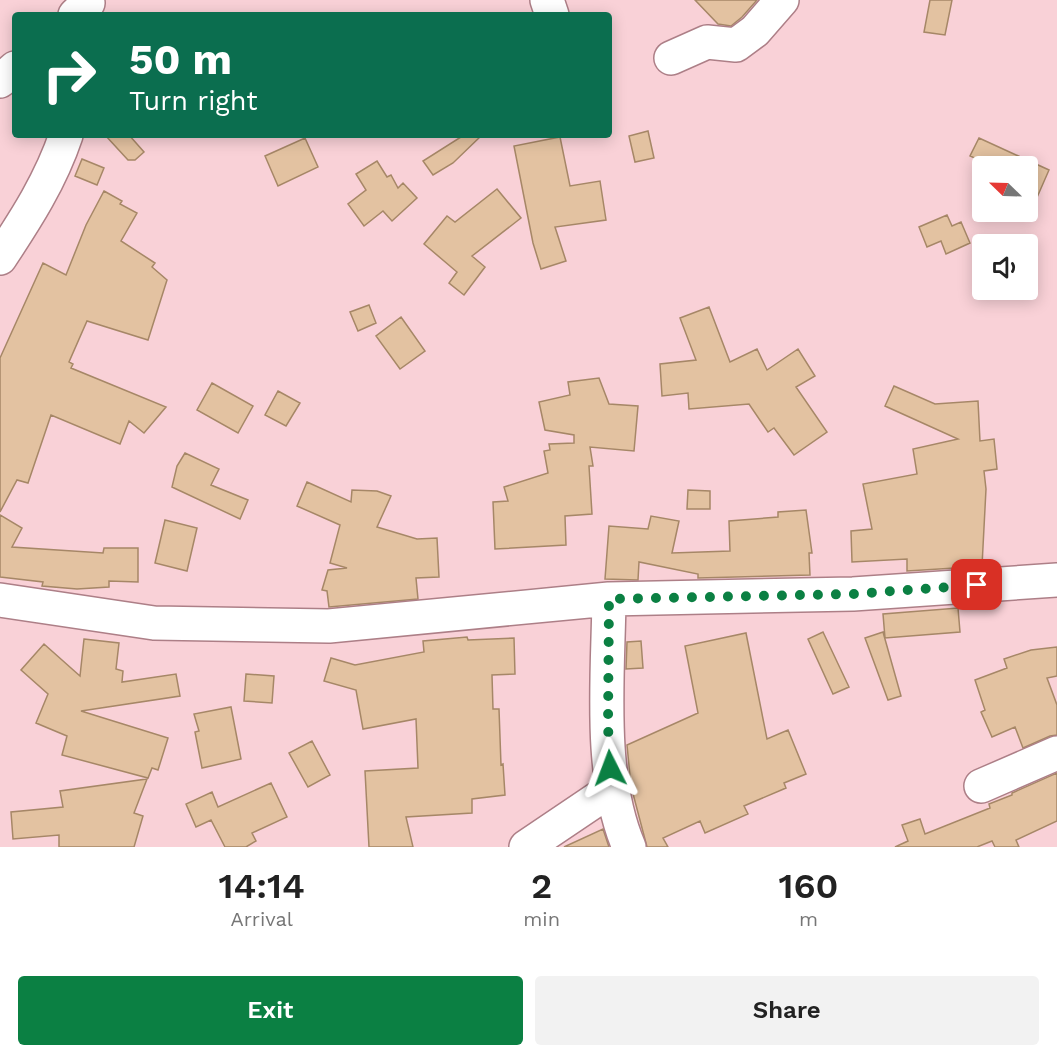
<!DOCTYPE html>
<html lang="en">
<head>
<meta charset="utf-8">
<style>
	:root { --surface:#fff; --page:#f2f2f2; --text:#222; --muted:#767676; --accent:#0b8043 }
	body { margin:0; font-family:"Work Sans",sans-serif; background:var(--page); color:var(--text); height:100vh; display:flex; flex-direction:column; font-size:22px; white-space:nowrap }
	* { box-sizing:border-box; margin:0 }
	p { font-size:20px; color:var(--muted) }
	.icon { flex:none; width:33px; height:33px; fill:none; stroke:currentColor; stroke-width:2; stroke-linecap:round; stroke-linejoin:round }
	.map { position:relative; height:847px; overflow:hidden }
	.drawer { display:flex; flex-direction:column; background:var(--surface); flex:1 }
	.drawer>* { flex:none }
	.banner { position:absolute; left:12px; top:12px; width:600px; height:126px; border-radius:6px; box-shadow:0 3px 15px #0003; background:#0b6e4f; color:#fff; overflow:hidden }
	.needle { width:39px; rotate:293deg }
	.buttons { position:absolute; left:972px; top:156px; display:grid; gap:12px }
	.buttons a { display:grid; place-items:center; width:66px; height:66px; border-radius:6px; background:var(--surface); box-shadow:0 3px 15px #0003; font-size:30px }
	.pin { position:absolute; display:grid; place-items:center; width:51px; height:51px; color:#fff; margin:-26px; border-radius:12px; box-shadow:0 3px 9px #0006 }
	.me { position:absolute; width:66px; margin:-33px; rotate:357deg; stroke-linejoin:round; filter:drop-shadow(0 0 4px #0008) }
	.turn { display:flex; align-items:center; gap:21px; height:126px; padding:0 18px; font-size:27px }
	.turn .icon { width:78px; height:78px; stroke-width:2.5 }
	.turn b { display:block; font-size:42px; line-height:51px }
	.eta { display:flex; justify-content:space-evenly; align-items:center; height:102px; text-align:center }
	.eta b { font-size:36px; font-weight:600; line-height:42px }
	.action { display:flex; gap:12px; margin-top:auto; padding:12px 18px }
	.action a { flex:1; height:69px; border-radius:6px; background:var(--accent); color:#fff; font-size:24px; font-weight:600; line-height:69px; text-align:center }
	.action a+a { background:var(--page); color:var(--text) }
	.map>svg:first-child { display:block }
</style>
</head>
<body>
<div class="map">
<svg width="1057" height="847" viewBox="0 0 1057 847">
	<rect width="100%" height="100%" fill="#f9d1d7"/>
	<path fill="#e3c2a1" stroke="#a68767" stroke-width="1.5" d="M695 0H757L742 17 731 26 718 24Z
		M930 0H952L945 35 924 32Z
		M648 131 654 158 635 162 629 136Z
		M105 135H129L144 152 135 160H128Z
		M464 135H482L453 163 433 175 423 161Z
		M560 137 570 186 600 181 606 220 555 227 566 261 541 269 533 243 514 146Z
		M305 138 318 167 278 186 265 156Z
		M979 138 1049 170 1028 218V166H992L970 156Z
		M82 159 104 168 97 185 75 176Z
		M377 161 387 177 391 175 398 188 403 183 417 198 392 221 383 211 364 226 348 204 366 190 356 174Z
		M497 189 521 218 472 256 485 267 464 295 449 283 457 272 424 244 447 216 455 222Z
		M104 191 122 201 120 204 137 213 121 241 155 263 152 267 167 280 148 340 87 321 69 362 73 364 71 368 166 407 144 433 129 421 120 444 51 415 28 483 17 480 0 512V358L43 263 66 275 86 225Z
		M947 215 952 226 961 222 970 243 946 254 941 241 927 247 919 227Z
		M369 305 376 323 358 331 350 312Z
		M709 307 730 362 757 349 767 370 798 349 815 376 796 387 827 432 794 455 774 428 768 432 749 404 689 409 688 393 662 396 660 364 696 360 680 318Z
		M401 317 425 351 400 369 376 336Z
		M599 378 609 404 638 406 634 451 590 447 593 466H589L592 514 565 516 566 545 495 549 493 502 508 501 504 487 548 473 544 451 550 450 549 444 574 443V435L545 430 539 402 570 395 568 382Z
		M212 383 253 406 238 433 197 410Z
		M894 386 935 404 978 401 980 441 994 439 997 469 984 471 986 489 982 566H955V568L907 571V559L852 562 851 531 872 529 863 484 917 474 913 449 958 439 885 406Z
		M278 391 300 403 286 426 265 415Z
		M185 453 219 469 211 485 248 500 240 519 172 487 177 466Z
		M307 482 351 502 352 490 377 491 391 496 377 527 417 539 437 538 439 577 416 578 418 599 329 607 327 591 322 590 328 570 347 568 330 563 340 525 297 506Z
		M688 490 710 491V509H687Z
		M806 510 812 553H809L810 575 698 578V574L639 562 638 580 605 579 609 526 648 529 651 516 679 521 672 553 730 551 729 521 778 517V512Z
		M0 515 22 528 12 547 103 553 104 548H138V582L109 581V587L77 589 42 586 43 582 0 577Z
		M165 520 197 528 187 571 155 563Z
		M958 608 960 632 885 638 883 614Z
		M823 632 849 687 833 694 808 639Z
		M883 632 901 696 888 700 865 638Z
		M746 633 767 739 788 730 806 774 784 783 786 788 744 806 748 814 705 833 700 821 663 838 668 847H647L631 786 627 745 698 713 685 646Z
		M467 637 468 640 514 638 515 674 492 675 493 709H499L501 765 503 764 505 795 472 799V813L406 817 413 847H369L365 771 418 768 416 719 363 729 356 690 324 681 331 658 355 665 424 652 423 641Z
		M84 639 119 643 116 669 123 671 122 682 176 674 180 696 81 711 168 738 158 770 152 768 148 778 62 755 67 736 36 723 48 694 21 670 44 644 80 676Z
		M641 641 643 668 626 669 627 642Z
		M1057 647V676L1047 678 1057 705V735L1050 736 1023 748 1015 727 992 737 981 712 985 710 975 680 1007 668 1004 659 1031 650Z
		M246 674 274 676 272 703 244 701Z
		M231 707 241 759 202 768 195 732 199 731 194 714Z
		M312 741 330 775 308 787 289 753Z
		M1057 773V821L1016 840 1019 847H995L992 841 977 847H895L908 841 902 825 920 819 925 834 990 808 989 804 1012 795V793Z
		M147 779 134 813 143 816 134 847H59V835L13 839 11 812 63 807 60 791Z
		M271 783 287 817 252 833 256 841 246 847H225L211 820 196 827 186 804 212 792 218 807Z
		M603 829 609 847H564Z"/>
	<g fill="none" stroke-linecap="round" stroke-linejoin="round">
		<g stroke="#ad7f87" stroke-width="36">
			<path id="minor" d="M547 0 552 15
				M75 15 88 3
				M671 58 707 42 736 45 755 31 782 0
				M0 81 15 68
				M0 258C26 219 51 180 66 135
				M609 599C608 676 598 776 629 847
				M0 600 154 623 329 626 609 599 853 594 1057 580
				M981 786 1057 753
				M526 847 612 789"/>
		</g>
		<use href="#minor" stroke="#fff" stroke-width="33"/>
	</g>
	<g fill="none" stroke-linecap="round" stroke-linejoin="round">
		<path stroke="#0b8043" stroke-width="10" stroke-dasharray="0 18" d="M610 768 608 726 609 599 853 594 977 585"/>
	</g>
</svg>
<div class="buttons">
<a><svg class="needle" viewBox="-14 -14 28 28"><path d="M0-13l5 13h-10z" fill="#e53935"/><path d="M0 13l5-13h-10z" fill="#767676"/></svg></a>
<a><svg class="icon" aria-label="sound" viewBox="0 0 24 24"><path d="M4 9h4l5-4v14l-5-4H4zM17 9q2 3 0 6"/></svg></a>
</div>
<div class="pin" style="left:977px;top:585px;background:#d93025"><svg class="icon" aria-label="arrive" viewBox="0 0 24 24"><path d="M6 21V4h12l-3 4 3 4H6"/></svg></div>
<svg class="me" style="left:610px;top:768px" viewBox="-20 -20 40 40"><path d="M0-17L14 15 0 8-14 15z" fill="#0b8043" stroke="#fff" stroke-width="4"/></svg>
<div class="banner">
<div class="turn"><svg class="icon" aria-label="right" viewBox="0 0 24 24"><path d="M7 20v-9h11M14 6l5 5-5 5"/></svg><div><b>50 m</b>Turn right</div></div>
</div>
</div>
<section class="drawer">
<div class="eta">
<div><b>14:14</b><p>Arrival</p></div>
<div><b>2</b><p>min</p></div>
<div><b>160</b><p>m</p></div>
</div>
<div class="action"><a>Exit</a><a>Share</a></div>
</section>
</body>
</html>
